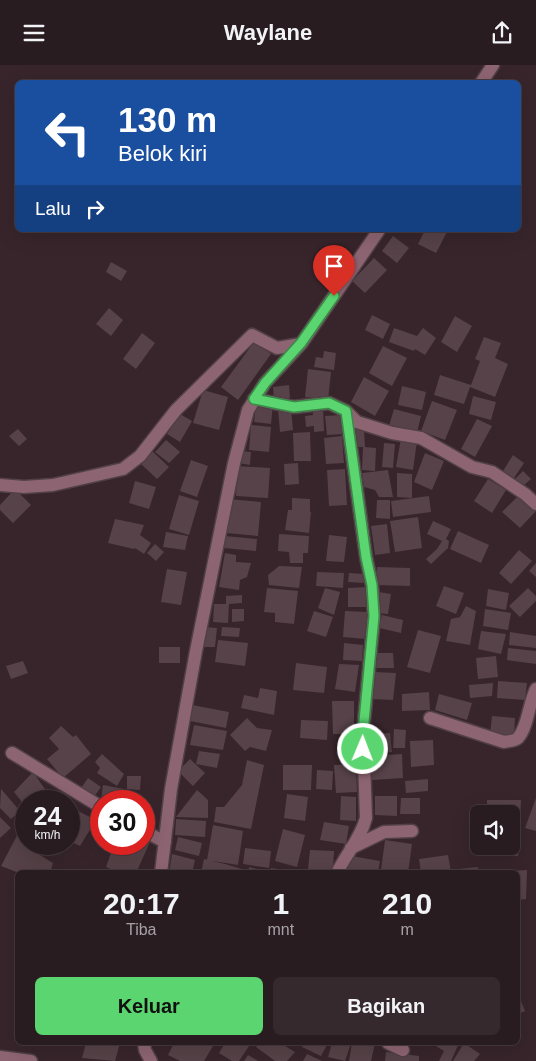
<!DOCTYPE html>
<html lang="id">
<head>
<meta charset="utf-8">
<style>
	:root { --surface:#291c20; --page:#35292d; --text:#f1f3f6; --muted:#a5a1a5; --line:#453a3e; --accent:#5ad56f }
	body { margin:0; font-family:Arial,sans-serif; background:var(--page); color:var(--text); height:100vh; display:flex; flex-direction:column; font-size:19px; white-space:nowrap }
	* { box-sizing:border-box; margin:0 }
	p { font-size:16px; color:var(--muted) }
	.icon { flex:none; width:28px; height:28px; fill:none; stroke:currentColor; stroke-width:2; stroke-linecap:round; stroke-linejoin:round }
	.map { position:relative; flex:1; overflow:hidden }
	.details { position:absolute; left:15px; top:805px; width:505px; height:175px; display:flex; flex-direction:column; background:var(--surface); border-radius:8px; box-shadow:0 5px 20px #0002,0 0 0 1px var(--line) }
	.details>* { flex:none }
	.guide { position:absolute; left:15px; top:15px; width:506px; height:152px; border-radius:8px; box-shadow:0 5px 20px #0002,0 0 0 1px var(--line); background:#1a4fa0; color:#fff; overflow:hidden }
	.buttons { position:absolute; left:470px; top:740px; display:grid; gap:10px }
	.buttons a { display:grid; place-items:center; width:50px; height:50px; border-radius:8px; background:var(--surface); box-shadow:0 5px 20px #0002,0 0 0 1px var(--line); font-size:25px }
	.speed { position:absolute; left:15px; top:725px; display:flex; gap:10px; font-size:25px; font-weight:700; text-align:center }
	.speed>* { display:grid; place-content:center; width:65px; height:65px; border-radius:50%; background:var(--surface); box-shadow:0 5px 20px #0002,0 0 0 1px var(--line); line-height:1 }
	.speed small { font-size:12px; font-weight:400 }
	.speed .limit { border:8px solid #d22; background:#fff; color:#111 }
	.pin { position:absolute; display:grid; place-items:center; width:42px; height:42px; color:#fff; margin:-51px -21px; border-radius:50% 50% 50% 0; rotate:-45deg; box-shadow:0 0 5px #0007 }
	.pin .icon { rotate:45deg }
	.me { position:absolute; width:55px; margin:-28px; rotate:1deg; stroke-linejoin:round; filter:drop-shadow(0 0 4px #0008) }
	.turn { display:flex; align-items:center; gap:18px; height:105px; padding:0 20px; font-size:22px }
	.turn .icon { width:65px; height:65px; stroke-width:2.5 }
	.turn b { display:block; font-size:35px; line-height:42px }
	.then { display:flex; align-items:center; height:48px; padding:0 20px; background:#0003; gap:10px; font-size:19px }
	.eta { display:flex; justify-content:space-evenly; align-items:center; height:85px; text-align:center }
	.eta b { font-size:30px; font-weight:700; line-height:35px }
	.button { display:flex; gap:10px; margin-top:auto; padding:10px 20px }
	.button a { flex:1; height:58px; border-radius:8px; background:var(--accent); color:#111; font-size:20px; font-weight:700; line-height:58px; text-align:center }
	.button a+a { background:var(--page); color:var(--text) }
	header { display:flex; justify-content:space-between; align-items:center; height:65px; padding:0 20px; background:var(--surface); font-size:22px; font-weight:700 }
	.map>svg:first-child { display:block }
</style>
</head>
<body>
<header><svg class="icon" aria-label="menu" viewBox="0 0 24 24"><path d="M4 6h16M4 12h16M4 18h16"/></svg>Waylane<svg class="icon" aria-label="share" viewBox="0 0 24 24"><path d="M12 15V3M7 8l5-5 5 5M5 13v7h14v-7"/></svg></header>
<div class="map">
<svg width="536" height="996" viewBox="0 0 536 996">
	<rect width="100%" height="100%" fill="#37252b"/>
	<path fill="#564248" d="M425 165H448L436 188 418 179Z
		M393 171 409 183 397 198 382 186Z
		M374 193 387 205 365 228 352 216Z
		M111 197 127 206 121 216 106 207Z
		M109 243 123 255 111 271 96 259Z
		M372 250 390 259 383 274 365 265Z
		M455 251 472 261 457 287 441 277Z
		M394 263 417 271 423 263 436 273 425 290 415 284 414 286 389 277Z
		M142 268 155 278 136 304 123 294Z
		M484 272 501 278 495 293 508 299 495 332 470 322 464 339 434 330 440 310 471 320 480 296 475 294Z
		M254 277 271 289 238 335 221 322Z
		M383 281 407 293 392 321 369 308Z
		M324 286 336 288 334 305 314 302 316 292 323 293Z
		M308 304 331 307 328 335 305 332Z
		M364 312 389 326 375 351 351 337Z
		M289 320 290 333 274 335 273 322Z
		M402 321 426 327 422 345 398 340Z
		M203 325 228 332 219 365 193 358Z
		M473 331 496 337 491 355 469 349Z
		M432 336 457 345 445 375 421 366Z
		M256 338 273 339 271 359 254 357Z
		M323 341 324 366 314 367V361L306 362 305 351 313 350V342Z
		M291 343 293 365 280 367 278 344Z
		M394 344 421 351 417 368 389 361Z
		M180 349 192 356 180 377 167 369Z
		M341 350 343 369 327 370 325 351Z
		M477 354 492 361 475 392 461 384Z
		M251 360 271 362 269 387 249 385Z
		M364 363 365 382 376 383 375 406 362 405 363 382H355L354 364Z
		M18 364 27 374 19 381 9 371Z
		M310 367 311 396H294L293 368Z
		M342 371 344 398 326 399 324 373Z
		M401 373 417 376 413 405 396 402Z
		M166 375 180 387 169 398 155 387Z
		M384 378 395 379 393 403 382 402Z
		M152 386 169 402 157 414 141 399Z
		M239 386 251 387 250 400 238 398Z
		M425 388 444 396 432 425 414 417Z
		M513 390 524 398 514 413 503 406Z
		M191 395 208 401 197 432 180 426Z
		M298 398 299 419 285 420 284 399Z
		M237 401 270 403 268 433 236 431Z
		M345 404 347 440 329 441 327 405Z
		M388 405 393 432H379L375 425 364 422 362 408Z
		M523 406 531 414 521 423 513 416Z
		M397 408 412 409V433L397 432Z
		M488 414 506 425 492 448 474 436Z
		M135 416 156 422 149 444 129 438Z
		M15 424 31 440 13 458 0 445V440Z
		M179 430 199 436 189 470 169 464Z
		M519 430 536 446 520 463 502 447Z
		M429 431 431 447 393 452 391 436Z
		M292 433 310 434V447H311L309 468 285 465 288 445H292Z
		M228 434 261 437 258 471 226 468Z
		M377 435H390V454L376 453Z
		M418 452 422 483 395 487 390 456Z
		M115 454 144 460 140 470 151 478 144 489 135 483 134 484 108 478Z
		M433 456 451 464 446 474 449 476 448 483 431 499 426 494 437 484 442 476 427 469Z
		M387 459 390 488 375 490 371 461Z
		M458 466 489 480 481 498 450 484Z
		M166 467 188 471 185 485 163 482Z
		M279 469 309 471 308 488H303V498H290L289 487 278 486Z
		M329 470 347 472 344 497 326 496Z
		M225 471 257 474 256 486 224 483Z
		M155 479 164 487 156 496 147 488Z
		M519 485 532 496 511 519 499 508Z
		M225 488 236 490V497L251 498 247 512 240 515 239 525 219 522Z
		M536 498V512L529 506Z
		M279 501 302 502 299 523 269 520 268 510Z
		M377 502 410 503V521L376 520Z
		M167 504 187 507 181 540 161 537Z
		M317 507 344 508 343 523 316 521Z
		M349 508 364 509V518L348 517Z
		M444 521 464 528 456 549 436 541Z
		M367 522 368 542H348V523Z
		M267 523 298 526 294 559 275 557V548L264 547Z
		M325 523 340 527 334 550 318 543Z
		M528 523 536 531V536L520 552 509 541Z
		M488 524 509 528 506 545 486 541Z
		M379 527 391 529 388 549 376 548Z
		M242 530V538L229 539 228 558 213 557 214 539H226V531Z
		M466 541 476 546 470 580 446 576 451 554 460 552Z
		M232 544H244V556L232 557Z
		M485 544 511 548 508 565 483 561Z
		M314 546 333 552 326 572 307 566Z
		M345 546 368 547 366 574 343 572Z
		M382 550 403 555 401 568 379 563Z
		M204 562 217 563 215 582H203Z
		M222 562 240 563 239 572 221 571Z
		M418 565 441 571 430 608 407 602Z
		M481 566 506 569 501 589 478 584Z
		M510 567 536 571V583L509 580Z
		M218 575 248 578 245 601 215 597Z
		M344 578 363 580 362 596 343 595Z
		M159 582H180V598H159Z
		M508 583 536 586V599L507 595Z
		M373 588H393L394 603H373Z
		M496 591 498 612 478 614 476 593Z
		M23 596 28 608 11 614 6 601Z
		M296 598 327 602 324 628 293 625Z
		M339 599 359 600 355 627 335 624Z
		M375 607 396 608 393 635 371 634Z
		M498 616 527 618 525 635 497 633Z
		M493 618 492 631 470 633 469 620Z
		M260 623 277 626 274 650 241 643 244 630 258 633Z
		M429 627 430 645 402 646V629Z
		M439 629 472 638 467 655 435 645Z
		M332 636H354V669H333Z
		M192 640 229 647 226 663 190 656Z
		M492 651 515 653 514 672 490 670Z
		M247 653 257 663 272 665 266 686 250 682 245 686 230 670Z
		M301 655 328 656 327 675 300 673Z
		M194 660 227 666 223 685 190 680Z
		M61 661 73 672 76 670 91 689 63 713 47 694 59 684 49 673Z
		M394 664 406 665 405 683H393Z
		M390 668 392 687 372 689 370 669Z
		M433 675 434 700 411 702 410 676Z
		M199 686 220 689 217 703 196 699Z
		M102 689 124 709 117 721 97 708 100 703 95 697Z
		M402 689 403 713 372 715 371 691Z
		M190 694 205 708 193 721 178 706Z
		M247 695 264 700 251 764 214 757 216 742H224L242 720Z
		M356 699 357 727 336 728 334 700Z
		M283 700H312L311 725H283Z
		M317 705 333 706 332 725 316 724Z
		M33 707 47 727 39 736H26V742L14 727Z
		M127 711H141L140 725 127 724Z
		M88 713 101 722 94 732 81 723Z
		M428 714V726L406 728 405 716Z
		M103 720 124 724 122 736H101Z
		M1 724 20 746 11 754 0 743Z
		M197 725 208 735V753L176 752Z
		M53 729 61 736H46Z
		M287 729 308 732 305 756 284 753Z
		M341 731 356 732V756L340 755Z
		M375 731H397V751L375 750Z
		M401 733H420V749H400Z
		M536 733V766L525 763Z
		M487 735H521L520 757H511V749H487Z
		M78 746 96 755 80 781 69 776V763Z
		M0 752 11 763 0 773Z
		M176 754 206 756 205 772 175 770Z
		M324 757 349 761 346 779 320 775Z
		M23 759 26 761V779H46L40 789 30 784 53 798 50 808H19L1 801Z
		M511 759H520L518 791 481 788 482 781H511Z
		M213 760 243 766 238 800 207 795Z
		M283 764 305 770 297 802 275 796Z
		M178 772 202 778 199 791 175 785Z
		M144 775 150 777 136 808H119L106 802 114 779H144Z
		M385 775 412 779 408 808 381 805Z
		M245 783 271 786 269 803 243 799Z
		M310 785 334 786 333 805 308 804Z
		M172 789 195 795 192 808H169Z
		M346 790 380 796 378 808H365L344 804Z
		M448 790 451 807 421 808 419 794Z
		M204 794 225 799 242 804 240 808H201Z
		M249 802 261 805 260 808H248Z
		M478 802V808H459V804Z
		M271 803 293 806V808H271Z
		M527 805 526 834 518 835V808H511V806Z
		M518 929 525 946 518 949Z
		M86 978H120L115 996 82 993Z
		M174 978H204L213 981 204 996H180L168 990Z
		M225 978H251L239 996H232L219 988Z
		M259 978H280L295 987 287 996H275L256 982Z
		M304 978H328L321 991 302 982Z
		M332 978H351L345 996 328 992Z
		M352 978H375L371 996H349Z
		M438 978H459L451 996H439L444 986 436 981Z
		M464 978 480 989 474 996H453Z
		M386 987 419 991V996H385Z
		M307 989 322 996H303Z
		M248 990 258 996H244Z"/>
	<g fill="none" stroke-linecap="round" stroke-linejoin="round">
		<g stroke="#514046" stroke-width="15">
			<path id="minor" d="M481 18 493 0
				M254 334 294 342 329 338 346 346 357 357 392 368 421 373 472 402 492 407 525 429 536 439
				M0 420 24 422 53 420 123 404 140 391 176 345 252 270 277 283 301 279
				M430 653 504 677C509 676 515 676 518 673 528 662 529 637 536 624
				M12 688 101 742
				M144 766 165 777
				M351 783 384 767 412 766
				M161 808 171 724 196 586 234 398 248 345 265 318 301 279 379 165
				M337 808C346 789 361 773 366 753L363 667 374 551 372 520 366 492 346 346
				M144 978 145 985 151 996
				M388 978 403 985
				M0 992 31 996"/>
		</g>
		<use href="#minor" stroke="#8d6472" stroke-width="12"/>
	</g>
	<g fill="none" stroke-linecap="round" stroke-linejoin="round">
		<g stroke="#3a8a48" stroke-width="12">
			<path id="route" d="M334 231 301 278 265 318 254 334 294 342 329 338 346 346 366 492 372 520 374 551 363 667V684"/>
		</g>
		<use href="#route" stroke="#5ad56f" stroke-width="9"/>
	</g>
</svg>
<div class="buttons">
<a><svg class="icon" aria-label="sound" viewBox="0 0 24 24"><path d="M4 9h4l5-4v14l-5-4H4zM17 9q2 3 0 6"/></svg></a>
</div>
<div class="speed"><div>24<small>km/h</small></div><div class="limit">30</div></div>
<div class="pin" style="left:334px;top:231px;background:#d93025"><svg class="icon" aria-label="arrive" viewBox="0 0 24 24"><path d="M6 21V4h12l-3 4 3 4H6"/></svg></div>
<svg class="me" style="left:363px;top:684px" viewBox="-20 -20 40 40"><circle r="17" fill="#5ad56f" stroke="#fff" stroke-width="3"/><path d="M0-11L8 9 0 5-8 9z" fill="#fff"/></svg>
<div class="guide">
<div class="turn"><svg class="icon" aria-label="left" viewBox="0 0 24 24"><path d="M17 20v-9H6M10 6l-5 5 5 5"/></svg><div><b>130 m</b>Belok kiri</div></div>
<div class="then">Lalu<svg class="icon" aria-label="right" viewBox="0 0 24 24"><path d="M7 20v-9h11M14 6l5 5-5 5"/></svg></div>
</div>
<section class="details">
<div class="eta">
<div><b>20:17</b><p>Tiba</p></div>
<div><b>1</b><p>mnt</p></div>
<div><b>210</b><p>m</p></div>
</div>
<div class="button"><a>Keluar</a><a>Bagikan</a></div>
</section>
</div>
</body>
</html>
